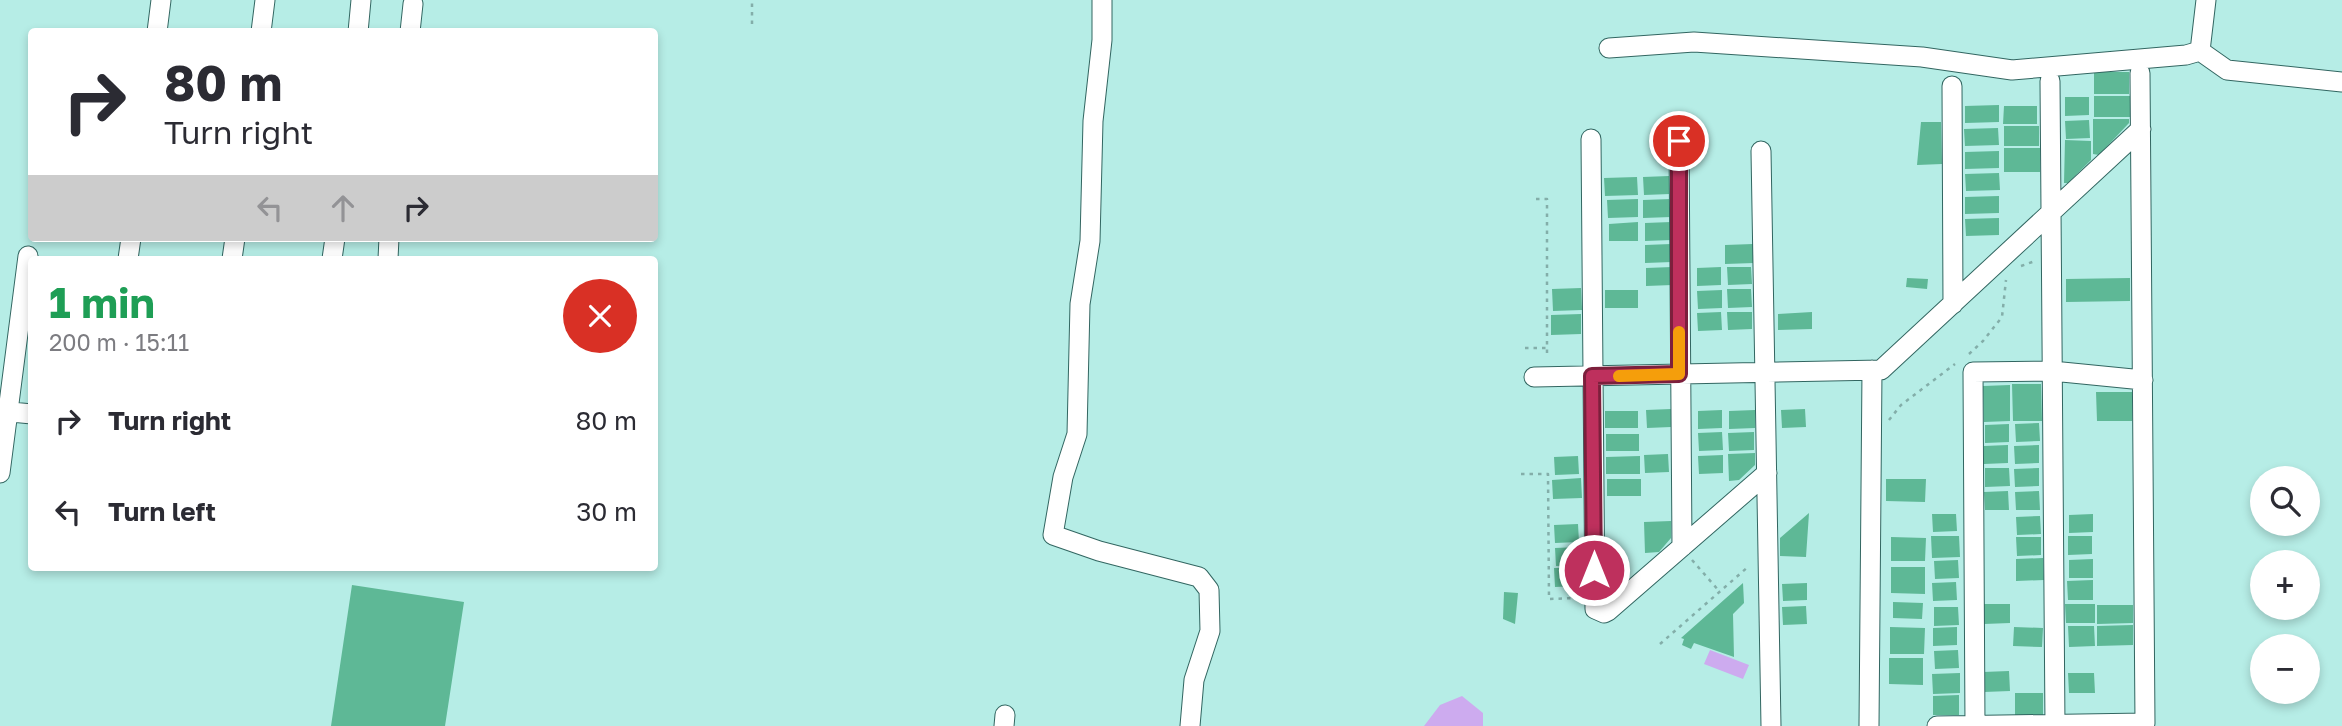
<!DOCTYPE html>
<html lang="en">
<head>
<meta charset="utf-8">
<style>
	:root { --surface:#fff; --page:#f7f7f7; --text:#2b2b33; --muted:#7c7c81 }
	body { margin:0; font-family:"Golos Text",sans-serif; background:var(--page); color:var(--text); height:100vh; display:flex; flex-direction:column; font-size:26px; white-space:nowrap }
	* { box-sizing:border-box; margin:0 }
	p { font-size:23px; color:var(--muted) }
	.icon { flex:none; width:38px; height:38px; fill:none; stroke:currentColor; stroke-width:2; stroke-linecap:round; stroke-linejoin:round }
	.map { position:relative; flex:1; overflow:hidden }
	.details { position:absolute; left:28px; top:256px; width:630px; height:315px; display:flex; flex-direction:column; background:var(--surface); border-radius:7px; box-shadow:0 4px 10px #0003 }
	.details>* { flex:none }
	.banner { position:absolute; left:28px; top:28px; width:630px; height:214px; border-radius:7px; box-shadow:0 4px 10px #0003; background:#fff; color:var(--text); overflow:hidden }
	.fabs { position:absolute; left:2250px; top:466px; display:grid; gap:14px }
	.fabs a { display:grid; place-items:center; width:70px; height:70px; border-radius:50%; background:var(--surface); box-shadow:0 4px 10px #0003; font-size:35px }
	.pin { position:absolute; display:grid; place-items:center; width:60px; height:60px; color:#fff; margin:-30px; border:4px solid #fff; border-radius:50%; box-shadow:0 2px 7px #0007 }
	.me { position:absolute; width:77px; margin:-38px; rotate:0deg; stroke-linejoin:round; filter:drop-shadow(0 0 5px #0008) }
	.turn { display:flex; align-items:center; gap:24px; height:147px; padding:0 21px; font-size:32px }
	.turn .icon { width:91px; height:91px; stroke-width:2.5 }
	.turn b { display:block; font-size:49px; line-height:60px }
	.lanes { display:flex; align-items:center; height:66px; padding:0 21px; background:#0003; justify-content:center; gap:35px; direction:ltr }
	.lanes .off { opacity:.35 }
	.round { display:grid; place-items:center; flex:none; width:74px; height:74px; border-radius:37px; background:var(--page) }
	.headline { display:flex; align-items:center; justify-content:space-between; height:119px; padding:0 21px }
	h1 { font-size:42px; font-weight:700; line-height:52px; color:#1e9e55 }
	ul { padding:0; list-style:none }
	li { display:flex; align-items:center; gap:21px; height:91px; padding:0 21px }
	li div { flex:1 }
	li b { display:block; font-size:26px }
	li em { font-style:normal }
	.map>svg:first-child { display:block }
</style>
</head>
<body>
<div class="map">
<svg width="2342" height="726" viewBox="0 0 2342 726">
	<rect width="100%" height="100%" fill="#b6ede6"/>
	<path fill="#cdabef" d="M1710 650 1749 665 1743 679 1704 664Z
		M1462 696 1483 713V726H1424L1440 705Z"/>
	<path fill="#5eb896" d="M2094 72H2129V94H2094Z
		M2094 96H2130V117H2094Z
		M2065 97H2089V115L2065 116Z
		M1999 105V122L1965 123V106Z
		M2004 106H2037V124H2003Z
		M2093 119H2129V123L2099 155 2093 154Z
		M2089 120 2090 138 2066 139 2065 121Z
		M1921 122H1941L1942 164 1917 165Z
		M2004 126H2039V146H2004Z
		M1998 128 1999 145 1965 146 1964 129Z
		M2065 140 2091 141V160L2068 183H2064Z
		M2004 148H2040V172H2004Z
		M1999 151V168L1965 169V152Z
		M1999 173 2000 190 1966 191 1965 174Z
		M1669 176 1670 194 1644 195 1643 177Z
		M1637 177 1638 195 1605 196 1604 178Z
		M1999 196V213L1965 214V197Z
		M1638 199V217L1608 218 1607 200Z
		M1671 199V217L1643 218V200Z
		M1999 218V235L1966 236 1965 219Z
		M1638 222V241H1609V224Z
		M1671 222 1672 240 1645 241V223Z
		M1671 244 1672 262 1645 263V245Z
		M1753 244 1754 263 1725 264V245Z
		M1672 267V285L1646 286V268Z
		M1721 267V285L1697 286V268Z
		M1727 267H1751L1752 284 1728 285Z
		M1907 278 1928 279 1927 289 1906 287Z
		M2130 278V301L2066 302V279Z
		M1581 288 1582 310 1553 311 1552 289Z
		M1727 289H1751L1752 307 1728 308Z
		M1605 290H1638V308H1605Z
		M1722 290V308L1698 309 1697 291Z
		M1721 312 1722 330 1698 331 1697 313Z
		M1727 312H1752V329L1728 330Z
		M1812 312V329L1778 330V314Z
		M1581 314V334L1551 335V315Z
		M2012 384H2041L2042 421H2013Z
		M2010 385V421L1984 422 1983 386Z
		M2096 392H2132V421H2097Z
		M1671 409V427L1647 428 1646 410Z
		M1805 409 1806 427 1782 428 1781 410Z
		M1722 410V428L1698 429V411Z
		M1755 410V428L1729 429V411Z
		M1605 411H1638V428H1605Z
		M2039 423 2040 441 2016 442 2015 424Z
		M2009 424V442L1985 443V425Z
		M1722 432 1723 450 1699 451 1698 433Z
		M1754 432V450L1729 451 1728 433Z
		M1606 434H1639V451H1606Z
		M2008 445V463L1984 464V446Z
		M2039 445V463L2015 464 2014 446Z
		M1755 453V465L1739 480 1729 481 1728 454Z
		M1668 454 1669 472 1645 473 1644 455Z
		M1723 455V473L1699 474 1698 456Z
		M1578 456 1579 474 1555 475 1554 457Z
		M1640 456V474H1606V457Z
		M1985 468H2009L2010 486 1985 487Z
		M2039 468V486L2015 487 2014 469Z
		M1581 478 1582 498 1553 499 1552 480Z
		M1607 479H1641V496H1607Z
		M1886 479H1926L1925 502 1886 501Z
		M2008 491 2009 510H1985L1984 492Z
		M2039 491 2040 510H2016L2015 492Z
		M1809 513 1806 557 1780 556V538Z
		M1932 514H1956L1957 531 1933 532Z
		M2093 514V532L2069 533V515Z
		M2040 516 2041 534 2017 535 2016 517Z
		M1671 521V538L1659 552 1645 553 1644 522Z
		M1578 524 1579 542 1555 543 1554 525Z
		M1931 536H1959L1960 557 1932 558Z
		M2068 536H2092V554L2068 555Z
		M1891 537 1926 538 1925 561H1891Z
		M2016 537H2041V555L2017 556Z
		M1580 547V565L1556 566 1555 548Z
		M2043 558 2044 580 2016 581V559Z
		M2093 559V578H2069V560Z
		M1958 560 1959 578 1935 579 1934 561Z
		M1891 567H1925V594L1891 593Z
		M1554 568H1579V586L1555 587Z
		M2093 580V600H2068L2067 581Z
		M1956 582 1957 600 1933 601 1932 583Z
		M1743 583 1744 603 1733 614 1734 657 1694 643 1691 649 1682 645 1684 639 1681 638Z
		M1807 583V600L1783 601 1782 584Z
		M352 585 464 602 445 726H331Z
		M1504 592 1518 593 1515 624 1503 619Z
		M1893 602 1923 603 1922 619 1893 618Z
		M1984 604H2010V623L1984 624Z
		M2065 604H2095V623H2066Z
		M2097 605H2133V623L2097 624Z
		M1806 606 1807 624 1783 625 1782 607Z
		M1934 607H1958L1959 625 1934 626Z
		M2133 625V645L2097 646V626Z
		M2068 626H2094L2095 646 2069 647Z
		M1890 627 1925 628 1924 654H1890Z
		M1957 627V645L1933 646V628Z
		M2014 627 2043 628 2042 647 2013 646Z
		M1958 650 1959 668 1935 669 1934 651Z
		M1889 658H1923V685L1889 684Z
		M2009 671 2010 691 1984 692 1983 672Z
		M1960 673V693L1933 694 1932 674Z
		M2068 673H2094L2095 693H2069Z
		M2015 693H2043V715L2015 716Z
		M1959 695V715H1933V696Z"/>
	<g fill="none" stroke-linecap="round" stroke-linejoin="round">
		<g stroke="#326661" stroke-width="21">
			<path id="minor" d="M1102 0V40L1093 121 1090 241 1080 304 1077 434 1063 477 1053 535 1099 551 1199 577 1209 590 1210 631 1194 680 1190 726
				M2206 0 2200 51 2227 70 2342 82
				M157 32 161 0
				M261 32 265 0
				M358 32 361 0
				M410 32 413 4
				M1609 48 1694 42 1922 57 2012 70 2186 55 2200 51
				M2050 81 2055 725
				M1952 86 1953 304
				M1591 139 1595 609 1604 613 1608 611 1767 473
				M1679 141 1682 547
				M1761 151 1771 726
				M128 259 131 238
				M232 259 235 238
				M332 259 335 238
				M388 259 389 238
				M1534 377 1881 370 2141 129
				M0 411 32 414
				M0 473 28 256
				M1975 725 1973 372 2052 371 2143 380
				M1004 726 1005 715
				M1869 726 1872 370
				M1937 726 2145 723 2140 73"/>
		</g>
		<path stroke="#83aea9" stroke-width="2.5" stroke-dasharray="3.5 5" stroke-linecap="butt" d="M752 24V0
			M1536 199H1547V357
			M2021 266 2035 261
			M1525 348H1546
			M1969 354 1983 341 2002 317 2006 280
			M1889 420 1901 405 1955 364
			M1521 474H1548L1549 599 1576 598
			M1692 560 1720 592
			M1660 644 1749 566"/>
		<use href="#minor" stroke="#fff" stroke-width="19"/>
	</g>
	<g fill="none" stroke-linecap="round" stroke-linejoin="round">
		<g stroke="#7c1f3c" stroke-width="18">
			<path id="route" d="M1594 570 1592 376 1679 374V141"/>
		</g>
		<use href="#route" stroke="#be305d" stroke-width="12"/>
		<path stroke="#f59e0b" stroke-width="12" d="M1619 376 1679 374V332"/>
	</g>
</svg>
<div class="fabs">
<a><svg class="icon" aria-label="search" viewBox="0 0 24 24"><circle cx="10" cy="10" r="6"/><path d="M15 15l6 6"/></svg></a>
<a>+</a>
<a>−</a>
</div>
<div class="pin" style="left:1679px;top:141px;background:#d93025"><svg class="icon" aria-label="arrive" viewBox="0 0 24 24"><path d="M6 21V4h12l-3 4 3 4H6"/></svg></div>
<svg class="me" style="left:1594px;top:570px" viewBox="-20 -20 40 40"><circle r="17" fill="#be305d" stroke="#fff" stroke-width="3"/><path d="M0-11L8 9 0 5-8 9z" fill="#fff"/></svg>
<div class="banner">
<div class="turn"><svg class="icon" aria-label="right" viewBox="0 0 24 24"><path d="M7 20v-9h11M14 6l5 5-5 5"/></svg><div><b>80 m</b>Turn right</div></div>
<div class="lanes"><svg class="icon off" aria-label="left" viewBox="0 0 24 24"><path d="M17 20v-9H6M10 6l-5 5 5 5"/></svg><svg class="icon off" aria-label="ahead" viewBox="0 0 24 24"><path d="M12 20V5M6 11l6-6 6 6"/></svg><svg class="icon" aria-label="right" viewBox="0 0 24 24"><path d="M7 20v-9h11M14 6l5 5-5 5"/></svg></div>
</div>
<section class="details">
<div class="headline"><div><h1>1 min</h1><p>200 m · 15:11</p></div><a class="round" style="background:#d93025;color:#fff"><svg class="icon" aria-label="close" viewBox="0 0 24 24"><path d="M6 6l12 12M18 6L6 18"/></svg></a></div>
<ul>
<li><svg class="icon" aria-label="right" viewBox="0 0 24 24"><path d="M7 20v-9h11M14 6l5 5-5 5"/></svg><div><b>Turn right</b></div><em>80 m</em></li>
<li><svg class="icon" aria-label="left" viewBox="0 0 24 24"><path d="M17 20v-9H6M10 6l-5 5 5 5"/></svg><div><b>Turn left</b></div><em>30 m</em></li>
</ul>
</section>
</div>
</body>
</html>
